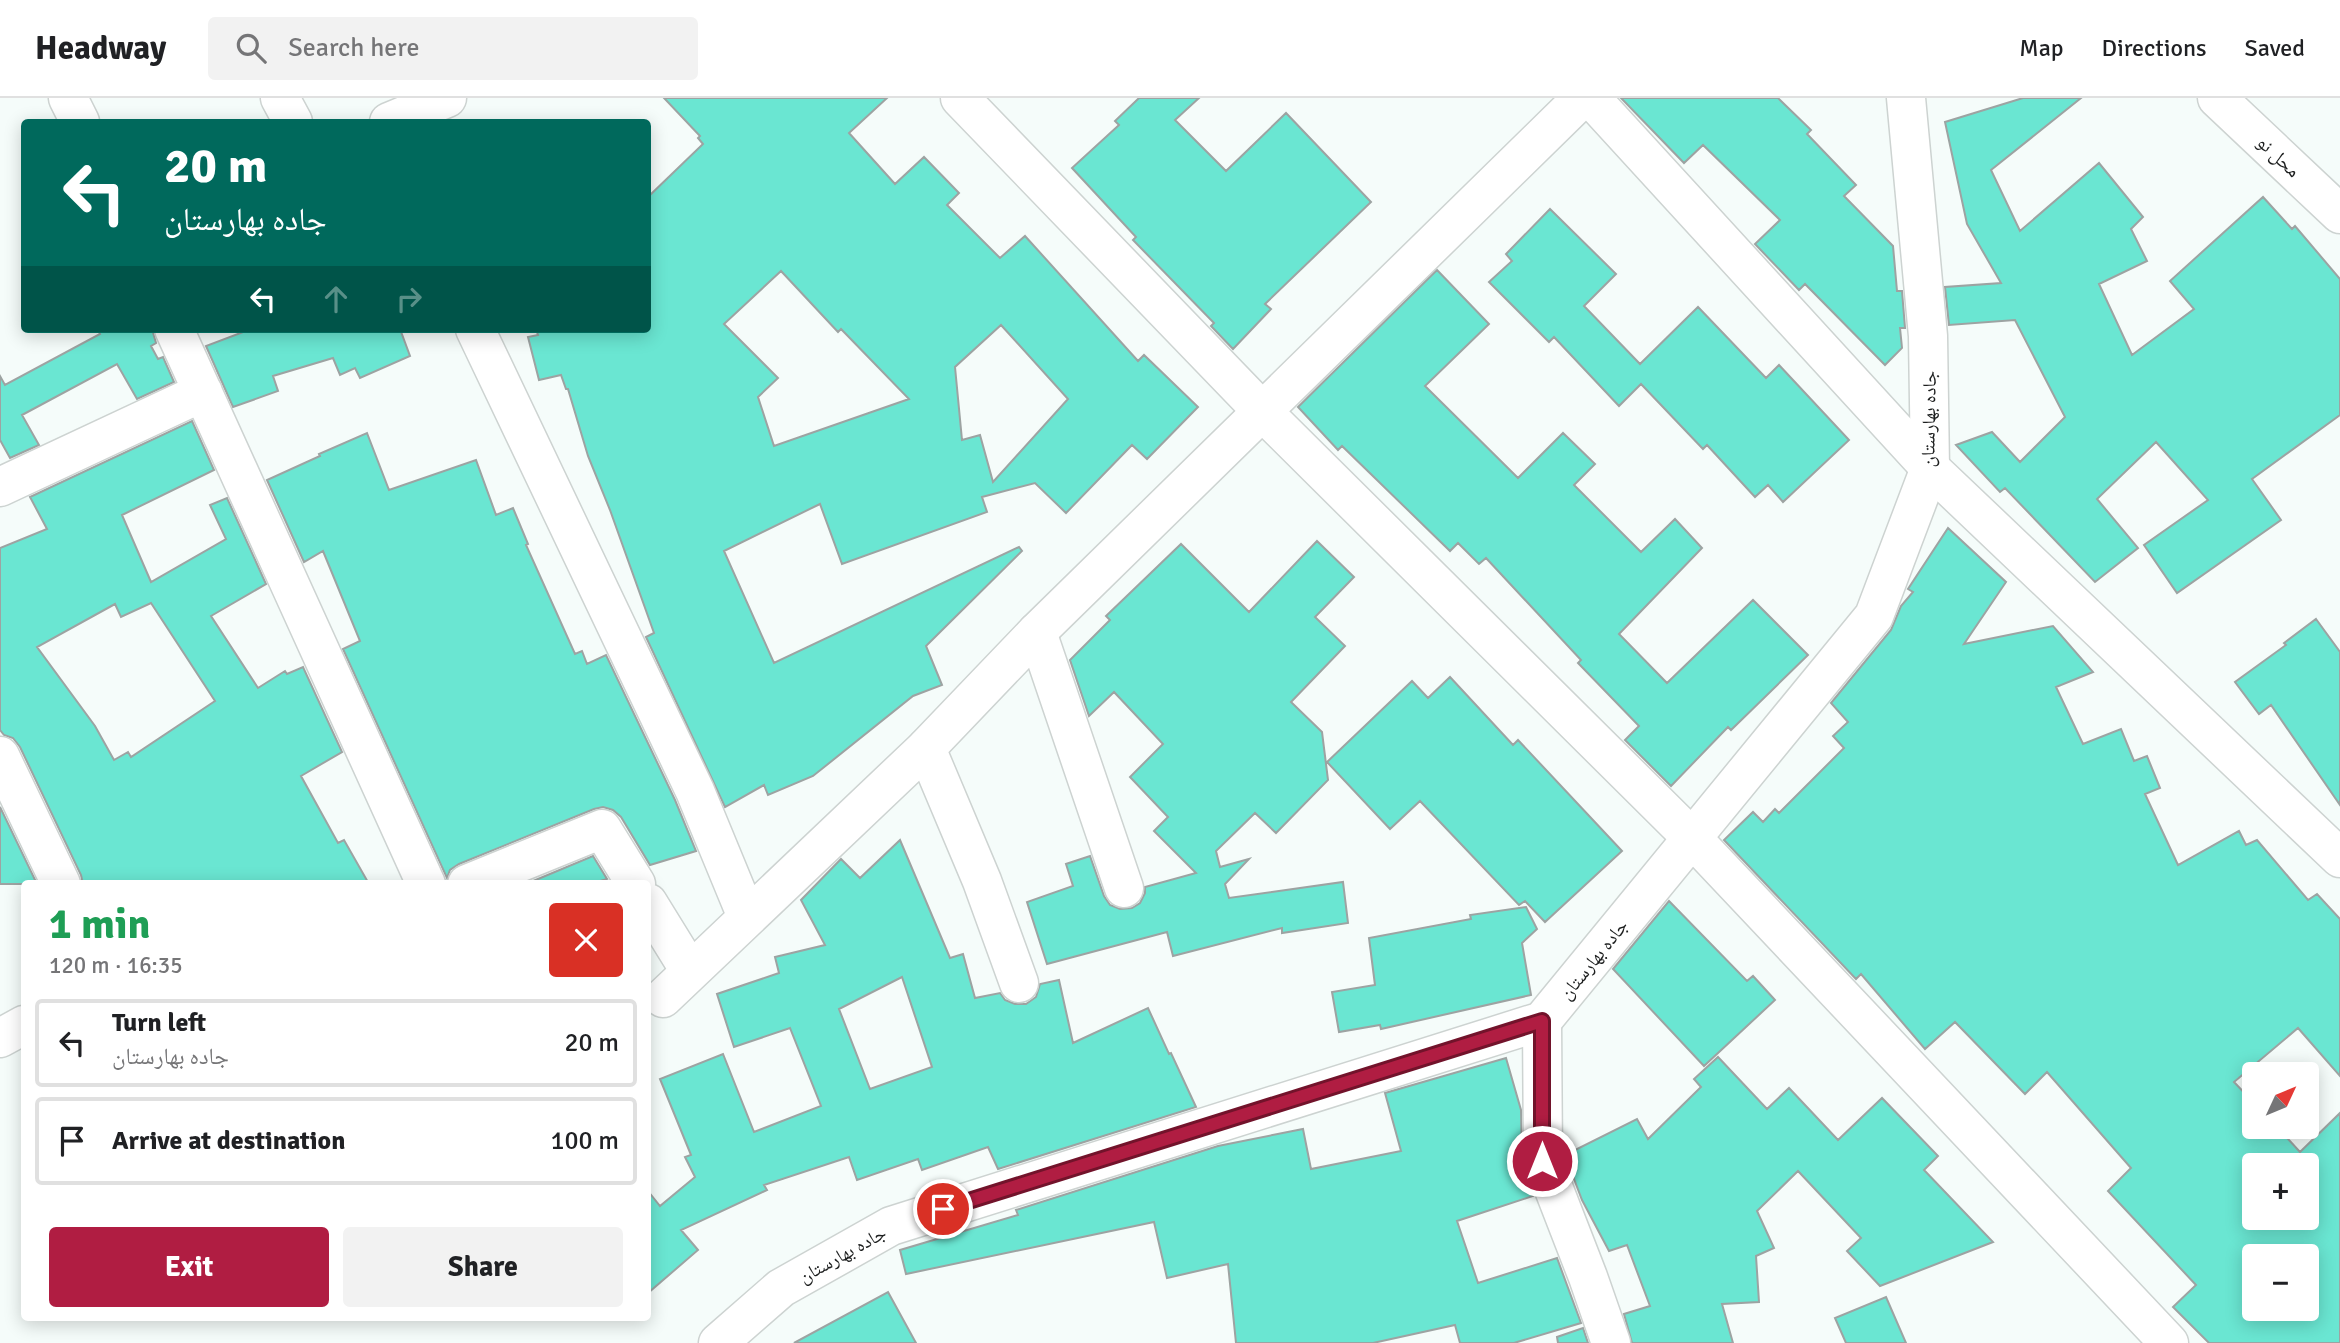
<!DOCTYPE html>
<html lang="en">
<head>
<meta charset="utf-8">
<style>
	:root { --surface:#fff; --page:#f2f2f2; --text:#202124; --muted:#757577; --line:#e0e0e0; --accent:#b01d42 }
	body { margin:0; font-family:Signika,"Noto Naskh Arabic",sans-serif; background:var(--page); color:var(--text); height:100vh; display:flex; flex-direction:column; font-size:26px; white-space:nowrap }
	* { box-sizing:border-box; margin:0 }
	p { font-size:23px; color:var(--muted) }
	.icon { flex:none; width:38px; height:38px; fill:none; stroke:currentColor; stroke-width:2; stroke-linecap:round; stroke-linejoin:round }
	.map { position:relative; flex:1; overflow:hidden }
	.drawer { position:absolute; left:21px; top:782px; width:630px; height:441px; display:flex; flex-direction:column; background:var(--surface); border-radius:7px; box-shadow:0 4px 18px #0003 }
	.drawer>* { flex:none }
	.hud { position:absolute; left:21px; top:21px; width:630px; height:214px; border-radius:7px; box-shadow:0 4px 18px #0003; background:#00695c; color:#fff; overflow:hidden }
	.needle { width:46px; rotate:46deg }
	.tools { position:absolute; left:2242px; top:964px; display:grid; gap:14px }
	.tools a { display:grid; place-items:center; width:77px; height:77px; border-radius:7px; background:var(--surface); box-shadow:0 4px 18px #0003; font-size:35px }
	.pin { position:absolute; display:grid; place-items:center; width:60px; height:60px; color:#fff; margin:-30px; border:4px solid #fff; border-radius:50%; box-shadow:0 2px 7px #0007 }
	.me { position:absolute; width:77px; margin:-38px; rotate:0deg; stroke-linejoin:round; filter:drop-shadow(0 0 5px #0008) }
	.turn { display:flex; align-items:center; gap:24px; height:147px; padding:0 28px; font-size:32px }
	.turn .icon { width:91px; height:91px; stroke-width:2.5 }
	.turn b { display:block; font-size:49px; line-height:60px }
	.lanes { display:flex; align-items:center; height:66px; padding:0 28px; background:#0003; justify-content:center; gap:35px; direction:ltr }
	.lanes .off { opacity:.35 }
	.round { display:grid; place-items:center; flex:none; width:74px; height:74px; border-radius:7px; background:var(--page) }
	.headline { display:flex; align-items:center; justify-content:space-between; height:119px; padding:0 28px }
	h1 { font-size:42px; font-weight:700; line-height:52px; color:#1e9e55 }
	.cta { display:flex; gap:14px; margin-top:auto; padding:14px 28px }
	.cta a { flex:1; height:80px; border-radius:7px; background:var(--accent); color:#fff; font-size:28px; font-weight:700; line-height:80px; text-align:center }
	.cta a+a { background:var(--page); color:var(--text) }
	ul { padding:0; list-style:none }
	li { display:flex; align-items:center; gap:21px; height:88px; margin:0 14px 10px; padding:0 14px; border:4px solid var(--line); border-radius:7px }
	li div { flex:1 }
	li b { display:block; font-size:26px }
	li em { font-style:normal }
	header { display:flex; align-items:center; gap:42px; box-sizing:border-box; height:98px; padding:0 35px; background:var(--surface); border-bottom:2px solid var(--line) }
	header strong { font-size:33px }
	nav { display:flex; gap:38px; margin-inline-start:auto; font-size:24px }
	.search { width:490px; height:63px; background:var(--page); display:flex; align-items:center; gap:18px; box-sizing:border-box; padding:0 24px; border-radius:7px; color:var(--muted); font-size:26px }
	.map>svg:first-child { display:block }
</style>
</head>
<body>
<header>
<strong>Headway</strong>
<div class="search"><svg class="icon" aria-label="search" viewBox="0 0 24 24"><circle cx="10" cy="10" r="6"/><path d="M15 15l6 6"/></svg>Search here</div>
<nav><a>Map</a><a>Directions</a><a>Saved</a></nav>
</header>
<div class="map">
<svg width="2340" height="1245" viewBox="0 0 2340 1245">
	<rect width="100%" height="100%" fill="#f5fcfa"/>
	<path fill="#6ae6d2" stroke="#9da3a2" stroke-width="2" fill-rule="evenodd" d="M664 0H887L849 35 895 86 924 59 959 95 947 107 1000 160 1025 138 1138 263 1144 257 1198 309 1147 361 1132 347 1066 415 1035 385 982 399 987 414 842 466 820 406 724 453 774 565 1019 449 1022 453 926 548 942 587 913 598 813 678 768 697 764 687 725 709 646 539 654 535 610 412 588 358 568 291H566L561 277 539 282 528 239 538 237 536 231H648V99L703 46 698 40 700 38ZM781 173 838 234 841 231 909 301 774 348 758 299 778 280 724 226ZM1001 227 1068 301 993 384 980 337 962 342 955 269Z
		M1139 0H1199L1175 22 1226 73 1286 15 1371 104 1265 206 1271 211 1233 251 1211 228 1214 225 1133 142 1136 139 1072 70 1119 27 1115 23Z
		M1621 0H1778L1811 32 1807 36 1856 87 1844 98 1893 148 1897 193H1902L1905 230H1900L1902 250 1885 267 1805 186 1799 192 1755 146 1780 122 1703 47 1684 65Z
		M2023 0H2081L1991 72 2020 133 2099 65 2143 119 2131 131 2147 163 2099 186 2132 257 2194 211 2170 183 2263 99 2292 131 2295 128 2340 181V317L2252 381 2281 422 2177 495 2144 447 2208 402 2156 344 2097 401 2138 450 2095 484 2005 390 2000 394 1956 347 1992 334 2020 364 2065 319 2015 222 1949 227 1945 189 2001 185 1967 126 1945 24Z
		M1550 111 1616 176 1584 208 1640 266 1698 209 1766 280 1779 267 1849 342 1783 404 1768 387 1755 399 1707 347 1703 351 1641 286 1619 308 1554 239 1549 244 1489 184 1512 163 1506 156Z
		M1437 172 1489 226 1425 288 1518 380 1563 335 1595 366 1574 387 1641 454 1675 421 1702 450 1619 536 1667 585 1753 502 1808 557 1731 632 1728 629 1671 688 1625 642 1639 628 1578 565 1581 562 1486 460 1479 466 1458 445 1450 453 1342 348 1338 352 1298 309Z
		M98 231H152L156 245 151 248 158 261 163 259 174 284 137 301 117 266 22 317 39 347 10 360 0 342V278L5 287 100 236Z
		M251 231H400L410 258 360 280 355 270 340 277 333 260 273 278 278 293 233 309 206 248Z
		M192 323 214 372 122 417 151 484 226 441 210 407 227 400 266 486 211 518 258 590 285 573 287 576 303 569 342 654 301 678 338 745 344 742 369 786H83L81 777 20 649 13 640 4 637 0 632V450L47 431 30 399ZM151 505 215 603 131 659 128 654 114 662 95 628 37 549 115 506 121 519Z
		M367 335 389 392 476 362 496 417 513 410 528 446 526 447 575 556 582 553 587 566 606 557 675 702 696 753 650 767 621 719 613 712 603 709 594 711 459 766 450 772 447 780 343 551 360 543 323 453 304 464 267 382 320 358 319 356Z
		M1948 430 2006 484 1964 546 2053 528 2093 574 2056 589 2083 646 2121 631 2134 663 2147 658 2160 690 2145 696 2178 767 2239 733 2246 747 2257 742 2308 802 2317 796 2340 821V978L2298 930 2234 984 2254 1005V1029H2277L2300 1054 2340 1015V1245H2209L2173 1209 2196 1187 2108 1093 2131 1070 2047 974 2025 996 1955 924 1925 951 1861 876 1856 881 1724 742 1753 714 1763 724 1775 711 1779 715 1844 650 1833 638 1848 624 1831 605 1891 532 1901 508 1913 494 1908 491ZM2254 1068H2306V1120H2254ZM2254 1158H2306V1211H2254Z
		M1317 443 1354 479 1315 519 1345 548 1291 604 1322 634 1328 682 1276 735 1255 715 1216 753 1220 769 1249 761 1225 786 1229 800 1343 784 1348 825 1282 835V830L1173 858 1167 834 1047 866 1027 804 1073 788 1066 766 1090 758 1104 798 1110 807 1120 811 1132 810 1140 805 1145 795V789L1196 775 1154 733 1168 719 1130 679 1163 646 1114 594 1089 618 1070 562 1110 522 1106 518 1181 446 1249 514Z
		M2316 521 2340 554V707L2271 607 2259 616 2235 584 2286 547 2284 545Z
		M1450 579 1513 647 1518 642 1622 753 1545 824 1525 803 1519 807 1420 703 1390 731 1327 664 1412 583 1428 600Z
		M0 709 37 786H0Z
		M900 742 950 860 963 856 975 900 1000 895 1005 902 1015 906H1026L1036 899 1040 886 1059 882 1073 945 1148 910 1169 956 1171 955 1196 1009 998 1071 988 1049 922 1072 918 1061 857 1082 849 1059 764 1087 767 1092 681 1132 698 1152 648 1195V1093L660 1108 695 1079 685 1059 691 1057 660 981 723 956 754 1034 821 1008 790 930 734 949 717 896 779 875 775 859 825 847 801 802 841 761 860 780ZM902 879 932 969 870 991 839 911Z
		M593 758 607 781 590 786H526Z
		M1669 803 1747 883 1753 878 1775 902 1704 968 1613 871Z
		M1526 809 1537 831 1522 845 1531 897 1381 931 1380 927 1339 934 1332 894 1375 887 1369 840 1471 821 1470 817Z
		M1718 959 1767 1011 1789 990 1838 1042 1882 1000 1938 1058 1924 1072 1993 1144 1880 1188 1847 1153 1861 1140 1798 1073 1757 1113 1774 1150 1756 1158 1759 1204 1722 1206 1733 1245H1632L1624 1216 1650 1208 1627 1147 1609 1153 1582 1102 1565 1057 1637 1021 1648 1041 1701 989 1694 981Z
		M1506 960 1521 1012 1522 1070 1533 1098 1457 1123 1478 1185 1557 1160 1581 1225 1514 1245H1460L1455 1227 1373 1245H1236L1228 1166 1167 1180 1154 1124 906 1176 900 1152 1018 1117 1016 1112 1218 1048 1303 1031 1311 1071 1401 1053 1385 995Z
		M888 1194 916 1245H794Z
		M1886 1199 1906 1245H1846L1835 1220Z
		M1583 1230 1588 1245H1558L1557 1239Z"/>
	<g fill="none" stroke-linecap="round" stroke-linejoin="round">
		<g stroke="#cdd3d1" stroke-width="41">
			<path id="minor" d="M68 0 80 24
				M280 0 293 24
				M960 0 1264 315 1692 740 2169 1245
				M1591 0 1930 370 2340 760
				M389 24 447 0
				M174 231 426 786
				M475 231 695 693 747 819
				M0 389 203 294
				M1037 534 1124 790
				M926 650 982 783 1019 885
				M0 658 61 786
				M467 786 602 731 636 786
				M648 805 690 873
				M1542 923 1543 1063 1588 1179 1611 1245
				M0 940 24 927"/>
		</g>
		<g stroke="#cdd3d1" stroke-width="41">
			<path id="tertiary" d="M2217 0 2340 116
				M663 900 926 650 1037 534 1582 0
				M718 1245 781 1190 891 1128 1542 923 1874 518 1930 370 1928 238 1906 0"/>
		</g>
		<use href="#minor" stroke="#fff" stroke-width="38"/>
		<use href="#tertiary" stroke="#fff" stroke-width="38"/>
	</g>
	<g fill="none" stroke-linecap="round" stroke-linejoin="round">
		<g stroke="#72132b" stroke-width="18">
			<path id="route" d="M943 1111 1542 923V1063"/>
		</g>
		<use href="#route" stroke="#b01d42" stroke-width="12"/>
	</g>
	<g text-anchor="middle" stroke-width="6" stroke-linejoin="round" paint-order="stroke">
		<g font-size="19" fill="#1d1f1f" stroke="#fff">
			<text transform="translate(2279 58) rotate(43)" y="7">محل نو</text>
			<text transform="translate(1928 321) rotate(-89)" y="7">جاده بهارستان</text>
			<text transform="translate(1593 861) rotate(-51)" y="7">جاده بهارستان</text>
			<text transform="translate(842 1156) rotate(-29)" y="7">جاده بهارستان</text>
		</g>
	</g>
</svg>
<div class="tools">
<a><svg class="needle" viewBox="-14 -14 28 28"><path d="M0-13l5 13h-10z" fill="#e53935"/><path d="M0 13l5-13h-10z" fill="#757577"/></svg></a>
<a>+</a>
<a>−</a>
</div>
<div class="pin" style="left:943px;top:1111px;background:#d93025"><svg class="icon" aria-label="arrive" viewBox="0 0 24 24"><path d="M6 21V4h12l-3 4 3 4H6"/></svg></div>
<svg class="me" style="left:1542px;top:1063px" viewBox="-20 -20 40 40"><circle r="17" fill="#b01d42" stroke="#fff" stroke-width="3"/><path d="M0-11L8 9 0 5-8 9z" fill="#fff"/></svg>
<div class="hud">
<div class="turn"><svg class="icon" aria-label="left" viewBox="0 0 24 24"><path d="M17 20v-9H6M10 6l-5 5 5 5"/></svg><div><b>20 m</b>جاده بهارستان</div></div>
<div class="lanes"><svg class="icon" aria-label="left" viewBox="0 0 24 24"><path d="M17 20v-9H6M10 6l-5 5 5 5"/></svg><svg class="icon off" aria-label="ahead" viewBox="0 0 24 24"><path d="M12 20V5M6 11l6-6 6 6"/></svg><svg class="icon off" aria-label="right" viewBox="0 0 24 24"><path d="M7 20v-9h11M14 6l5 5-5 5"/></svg></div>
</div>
<section class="drawer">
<div class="headline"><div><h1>1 min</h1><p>120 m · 16:35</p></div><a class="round" style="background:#d93025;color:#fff"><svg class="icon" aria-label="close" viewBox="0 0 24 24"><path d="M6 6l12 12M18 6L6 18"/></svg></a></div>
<ul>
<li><svg class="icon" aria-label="left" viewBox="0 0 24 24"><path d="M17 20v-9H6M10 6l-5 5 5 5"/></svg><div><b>Turn left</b><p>جاده بهارستان</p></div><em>20 m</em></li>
<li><svg class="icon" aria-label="arrive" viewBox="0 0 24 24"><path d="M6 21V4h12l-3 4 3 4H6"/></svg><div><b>Arrive at destination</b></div><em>100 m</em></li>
</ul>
<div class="cta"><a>Exit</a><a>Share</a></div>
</section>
</div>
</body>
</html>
